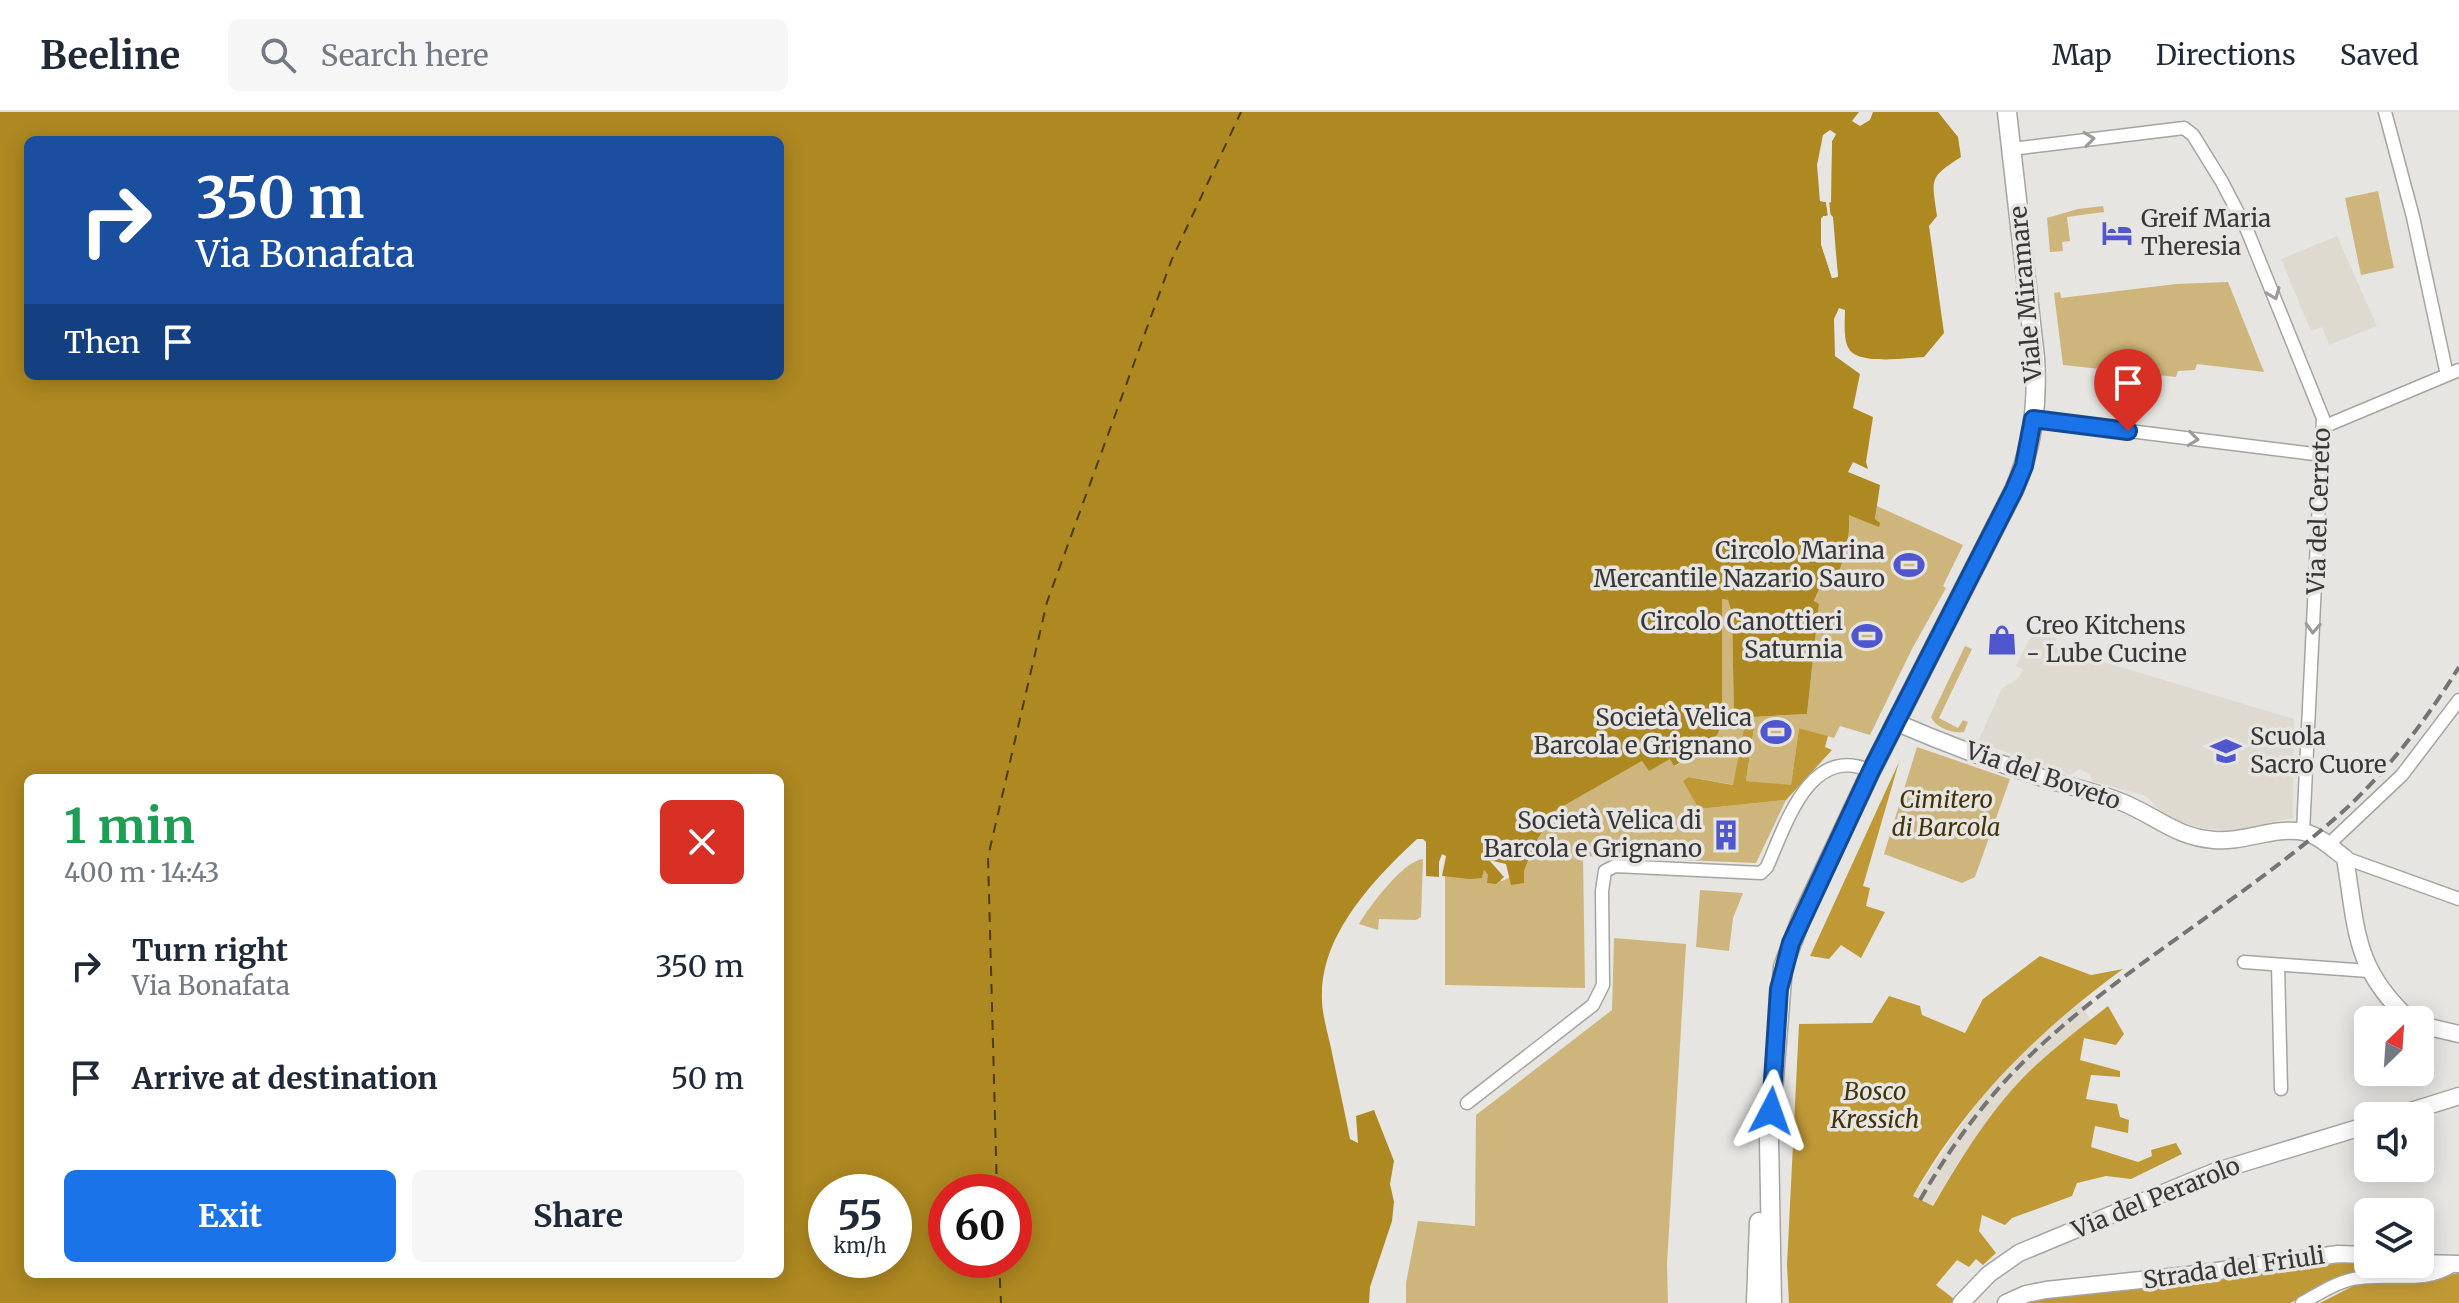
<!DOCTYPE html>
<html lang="en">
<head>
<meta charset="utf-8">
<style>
	:root { --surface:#fff; --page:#f6f6f7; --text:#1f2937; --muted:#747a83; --line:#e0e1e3; --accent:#1a73e8 }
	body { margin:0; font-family:Merriweather,serif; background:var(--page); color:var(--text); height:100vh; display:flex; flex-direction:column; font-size:30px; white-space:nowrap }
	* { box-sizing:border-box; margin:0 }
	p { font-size:26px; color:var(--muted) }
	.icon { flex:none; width:44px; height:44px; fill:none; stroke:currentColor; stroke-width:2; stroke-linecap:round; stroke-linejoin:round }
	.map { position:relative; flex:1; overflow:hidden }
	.details { position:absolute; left:24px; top:662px; width:760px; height:504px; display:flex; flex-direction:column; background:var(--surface); border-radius:12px; box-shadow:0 4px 20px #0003 }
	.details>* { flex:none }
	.top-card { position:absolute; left:24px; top:24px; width:760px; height:244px; border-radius:12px; box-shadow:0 4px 20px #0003; background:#1a4fa0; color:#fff; overflow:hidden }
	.needle { width:52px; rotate:25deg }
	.tools { position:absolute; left:2354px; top:894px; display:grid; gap:16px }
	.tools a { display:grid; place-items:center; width:80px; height:80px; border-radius:12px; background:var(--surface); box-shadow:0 4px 20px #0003; font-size:40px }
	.speed { position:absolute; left:808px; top:1062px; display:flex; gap:16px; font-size:40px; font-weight:700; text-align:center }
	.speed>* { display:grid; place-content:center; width:104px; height:104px; border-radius:50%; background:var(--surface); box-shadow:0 4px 20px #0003; line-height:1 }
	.speed small { font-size:20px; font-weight:400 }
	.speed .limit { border:12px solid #d22; background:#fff; color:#111 }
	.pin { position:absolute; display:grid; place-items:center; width:68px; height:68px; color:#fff; margin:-82px -34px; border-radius:50% 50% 50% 0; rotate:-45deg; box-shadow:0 0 8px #0007 }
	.pin .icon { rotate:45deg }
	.me { position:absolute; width:88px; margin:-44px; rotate:4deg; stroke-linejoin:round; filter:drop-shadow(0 0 6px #0008) }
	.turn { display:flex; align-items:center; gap:28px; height:168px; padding:0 40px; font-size:36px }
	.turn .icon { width:104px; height:104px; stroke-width:2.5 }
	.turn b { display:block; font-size:56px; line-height:68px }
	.then { display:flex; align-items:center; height:76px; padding:0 40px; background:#0003; gap:16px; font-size:30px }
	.round { display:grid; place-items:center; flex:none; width:84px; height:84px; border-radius:12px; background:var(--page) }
	.headline { display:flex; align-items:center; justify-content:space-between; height:136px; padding:0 40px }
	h1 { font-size:48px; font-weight:700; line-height:60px; color:#1e9e55 }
	.action { display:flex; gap:16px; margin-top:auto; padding:16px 40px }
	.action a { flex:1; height:92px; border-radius:12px; background:var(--accent); color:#fff; font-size:32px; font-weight:700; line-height:92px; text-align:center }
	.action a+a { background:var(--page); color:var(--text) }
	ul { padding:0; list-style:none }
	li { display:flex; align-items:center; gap:24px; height:112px; padding:0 40px }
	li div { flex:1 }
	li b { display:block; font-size:30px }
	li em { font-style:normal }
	header { display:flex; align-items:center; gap:48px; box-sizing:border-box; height:112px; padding:0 40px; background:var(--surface); border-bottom:2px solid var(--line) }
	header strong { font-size:38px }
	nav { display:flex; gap:44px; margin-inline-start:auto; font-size:28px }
	.search { width:560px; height:72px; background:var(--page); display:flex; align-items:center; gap:20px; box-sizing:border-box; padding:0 28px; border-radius:12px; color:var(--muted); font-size:30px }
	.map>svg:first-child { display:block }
</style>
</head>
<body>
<header>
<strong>Beeline</strong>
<div class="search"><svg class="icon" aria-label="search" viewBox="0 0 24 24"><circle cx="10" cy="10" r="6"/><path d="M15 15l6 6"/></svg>Search here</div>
<nav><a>Map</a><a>Directions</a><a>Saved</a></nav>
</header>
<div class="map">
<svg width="2459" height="1191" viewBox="0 0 2459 1191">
	<rect width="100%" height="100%" fill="#e6e5e1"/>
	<path fill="#dfdad0" d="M2337 124 2377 214 2329 233 2322 215 2311 219 2281 147Z
		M2033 520 2056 526 2054 535 2294 607 2293 706 2233 718 2206 717 2182 710 2161 699 2146 684 2092 669 2090 662 2079 657 2070 663 1978 630 2002 576 2018 567 2023 557 2016 554Z
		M2080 888 2090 908 2035 954 1994 1000 1959 1049 1932 1094 1913 1084 1981 984 2021 941Z"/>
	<path fill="#ceb57b" d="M2378 79 2394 156 2361 163 2345 86Z
		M2103 94 2104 100 2067 105 2070 129 2062 130 2063 139 2050 140 2047 106 2078 97Z
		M2228 170 2264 260 2197 252 2195 258 2178 259 2176 265 2063 253 2054 181 2060 180 2061 186 2176 172Z
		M1877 394 1963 433 1943 474 1946 476 1912 537 1870 623 1840 614 1834 626 1799 616 1791 674 1746 669 1754 617 1734 673 1690 665 1699 697 1786 688 1756 751 1583 744 1585 876 1445 873V764L1482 766 1484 758 1488 763 1502 769 1524 759 1543 716 1545 717 1553 700 1642 649 1671 647 1675 654 1712 633 1722 613V487L1728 488 1732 502 1734 606 1807 602 1819 492 1814 490 1821 473 1832 476C1843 453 1851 429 1849 403L1875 407Z
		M1965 534 1972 537 1939 606 1958 616 1963 608 1968 610 1964 620C1953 622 1936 616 1931 605Z
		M1917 635 2010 667 1975 765 1962 771 1884 742Z
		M1423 747 1421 805 1416 808 1379 807 1378 818 1359 812C1369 795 1403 749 1423 747Z
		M1700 778 1743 781 1733 806 1729 839 1696 835Z
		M1614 826 1686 832 1667 1152 1668 1191H1406V1171L1418 1109 1475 1114 1476 1003 1612 898Z"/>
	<path fill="#c09937" d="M1744 616H1754L1746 669 1791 673 1799 616 1828 624 1825 635 1832 638 1786 688 1699 697 1683 669 1689 665 1733 673Z
		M1899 650 1863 774 1870 776 1866 794 1885 800 1861 846 1841 833 1829 847 1810 844Z
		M2040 844 2091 863 2123 857C2038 919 1965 991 1913 1084L1933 1094C1962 1044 1993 993 2036 953 2059 932 2084 913 2108 894L2124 922 2116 933 2084 926 2080 948 2120 959V965L2091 963 2086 987 2117 992 2120 1005 2129 1008 2128 1021 2095 1014 2091 1035 2138 1050 2152 1044 2151 1038 2176 1031 2182 1042 2131 1067 2106 1064 2077 1071 2072 1084 2012 1106 2005 1113 1982 1103 1979 1119 1996 1141 1983 1153 1976 1147 1969 1155 1957 1148 1936 1173 1954 1187 1952 1191H1789L1787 1153 1799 912 1872 911 1889 884 1920 894 1922 903 1965 921 1983 887Z
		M2360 1149 2399 1153 2425 1159 2361 1160 2342 1166 2290 1191H2020L2036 1185 2172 1174 2270 1159Z
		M2459 1161V1191H2320L2359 1171 2426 1167Z"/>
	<path fill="#ae8821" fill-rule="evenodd" d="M0 0H1859L1852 9 1860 14 1870 8 1873 0H1938L1958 25 1961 45C1928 66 1932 67 1937 104L1929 114 1944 221 1924 245C1907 246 1858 253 1849 237 1843 228 1845 210 1845 198L1839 196 1834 207 1835 244 1860 262 1853 296 1873 305 1866 350 1868 357 1853 350 1848 360 1880 373 1875 407 1880 411 1879 415 1849 403C1851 429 1842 454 1832 477L1821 473 1814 489 1819 492 1807 602 1734 606 1732 502 1728 488 1722 487V613L1712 633 1674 654 1670 647 1649 659 1642 649 1553 700 1535 732 1524 759V771L1511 773 1506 752 1489 748 1504 765 1496 772 1487 771 1488 763 1484 758 1482 766 1470 767 1442 764 1446 744 1442 742 1439 750V765L1426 764V730L1423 727H1417C1375 766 1323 820 1322 881 1321 899 1327 918 1331 936 1337 966 1344 996 1350 1027L1358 1031 1356 1004 1374 998 1394 1049 1390 1072 1394 1090 1392 1109 1370 1175 1369 1191H0ZM1836 22 1832 29 1829 90 1838 164 1832 166 1821 132 1823 104H1828L1826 90 1820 89 1819 62 1823 23ZM28 28H780V264H28ZM28 666H780V1162H28ZM826 1080H894V1148H826ZM946 1080H1014V1148H946Z"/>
	<path fill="#e6e5e1" d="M1830 18 1836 22 1832 29 1831 90 1829 91 1830 102 1833 105 1838 165 1832 166 1821 132V106L1828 103 1826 90 1820 89 1817 53 1823 23Z"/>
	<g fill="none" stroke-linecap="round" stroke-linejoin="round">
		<path stroke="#4b3b12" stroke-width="2" stroke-dasharray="10 8" stroke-linecap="butt" d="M997 1080 988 745 1047 490 1172 147 1241 0
			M999 1148 1001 1191"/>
		<g stroke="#a5a4a0" stroke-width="15">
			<path id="street" d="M2385 0 2413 105 2447 263
				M2184 16 2193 23 2222 70 2247 118 2323 306 2303 720
				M2012 37 2184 16
				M2033 307 2322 343
				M2323 315 2459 258
				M2328 733 2402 663 2459 588
				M2345 746 2459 787
				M2244 850 2369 859
				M2278 853 2281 977
				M1467 991 1593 893 1603 873 1602 779 1605 759 1615 754 1761 761 1767 755C1786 712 1810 631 1871 659
				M2302 1191C2318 1182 2335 1171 2353 1167 2384 1160 2427 1173 2453 1153"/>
		</g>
		<g stroke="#a5a4a0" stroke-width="19">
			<path id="secondary" d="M1895 610C1946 632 1997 651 2049 668 2072 675 2096 680 2119 689 2154 702 2174 725 2214 728 2243 731 2275 714 2304 720 2320 724 2333 737 2345 746 2357 817 2353 856 2410 908
				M2420 913 2459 922
				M2395 1004 2459 984
				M2420 1151 2459 1152
				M1961 1191 1989 1162 2019 1141 2214 1060 2368 1013
				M2006 1191 2026 1182 2046 1178 2188 1163 2338 1142 2368 1143"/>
		</g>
		<g stroke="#a5a4a0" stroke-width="21">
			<path id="primary" d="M1756 1191 1759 1110
				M1772 1191 1769 1028 1783 855 1801 807 1871 659 2014 378C2032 337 2038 291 2035 246L2007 0"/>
		</g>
		<use href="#street" stroke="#fff" stroke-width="12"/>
		<use href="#secondary" stroke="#fff" stroke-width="16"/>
		<use href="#primary" stroke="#fff" stroke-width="18"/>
		<path stroke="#757472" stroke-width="4" stroke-dasharray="12 6" stroke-linecap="butt" d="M1920 1088C1952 1032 1991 979 2039 935 2135 846 2253 782 2350 693 2393 652 2428 605 2459 555"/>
	</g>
	<defs><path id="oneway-chevron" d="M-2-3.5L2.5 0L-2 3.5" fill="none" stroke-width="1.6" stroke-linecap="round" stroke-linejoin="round" transform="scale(2)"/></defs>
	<g stroke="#9c9b9a">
		<use href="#oneway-chevron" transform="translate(2089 27) rotate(-7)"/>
		<use href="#oneway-chevron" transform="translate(2274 182) rotate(68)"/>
		<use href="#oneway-chevron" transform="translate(2193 327) rotate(7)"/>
		<use href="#oneway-chevron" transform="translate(2313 516) rotate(93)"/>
	</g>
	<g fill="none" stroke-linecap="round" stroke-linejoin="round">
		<g stroke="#114b97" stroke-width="20">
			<path id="route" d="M1771 999 1779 877 1791 831 1871 659 2014 378 2024 354 2033 307 2128 319"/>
		</g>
		<use href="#route" stroke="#1a73e8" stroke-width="14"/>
	</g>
	<defs>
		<g id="hotel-bare" transform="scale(2.4)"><path d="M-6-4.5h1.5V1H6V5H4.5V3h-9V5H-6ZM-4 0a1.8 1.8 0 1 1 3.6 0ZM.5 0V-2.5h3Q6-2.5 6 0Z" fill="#5057ce" stroke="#e6e5e1" stroke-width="2.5" paint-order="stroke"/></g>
		<g id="stadium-bare" transform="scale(2.4)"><path d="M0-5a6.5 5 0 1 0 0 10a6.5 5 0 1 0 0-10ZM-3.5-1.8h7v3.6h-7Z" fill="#5057ce" stroke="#e6e5e1" stroke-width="2.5" paint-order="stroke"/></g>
		<g id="shop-bare" transform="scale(2.4)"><path d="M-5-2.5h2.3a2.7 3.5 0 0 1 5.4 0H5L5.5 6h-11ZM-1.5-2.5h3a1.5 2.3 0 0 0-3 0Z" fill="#5057ce" stroke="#e6e5e1" stroke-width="2.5" paint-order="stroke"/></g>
		<g id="school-bare" transform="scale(2.4)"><path d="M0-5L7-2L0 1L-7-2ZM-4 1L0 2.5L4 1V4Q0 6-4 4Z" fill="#5057ce" stroke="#e6e5e1" stroke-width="2.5" paint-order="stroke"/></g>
		<g id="building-bare" transform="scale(2.4)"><path d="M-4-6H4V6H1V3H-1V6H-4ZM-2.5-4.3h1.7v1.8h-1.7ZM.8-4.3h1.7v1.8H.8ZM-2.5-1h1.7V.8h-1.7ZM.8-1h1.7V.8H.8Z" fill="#5057ce" stroke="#e6e5e1" stroke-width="2.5" paint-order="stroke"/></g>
	</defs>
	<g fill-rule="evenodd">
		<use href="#hotel-bare" x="2117" y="121"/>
		<use href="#stadium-bare" x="1909" y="453"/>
		<use href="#stadium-bare" x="1867" y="524"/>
		<use href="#shop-bare" x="2002" y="528"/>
		<use href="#stadium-bare" x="1776" y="620"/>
		<use href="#school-bare" x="2226" y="639"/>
		<use href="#building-bare" x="1726" y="723"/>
	</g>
	<g text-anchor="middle" stroke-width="7" stroke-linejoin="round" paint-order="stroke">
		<g font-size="24" fill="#383736" stroke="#e6e5e1" text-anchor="end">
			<text x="2141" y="115" text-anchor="start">Greif Maria<tspan x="2141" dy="28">Theresia</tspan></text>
			<text x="1885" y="447">Circolo Marina<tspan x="1885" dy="28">Mercantile Nazario Sauro</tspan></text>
			<text x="1843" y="518">Circolo Canottieri<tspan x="1843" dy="28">Saturnia</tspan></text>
			<text x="2026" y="522" text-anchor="start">Creo Kitchens<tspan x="2026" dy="28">- Lube Cucine</tspan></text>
			<text x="1752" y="614">Società Velica<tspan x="1752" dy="28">Barcola e Grignano</tspan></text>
			<text x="2250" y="633" text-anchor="start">Scuola<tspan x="2250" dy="28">Sacro Cuore</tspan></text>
			<text x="1702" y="717">Società Velica di<tspan x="1702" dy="28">Barcola e Grignano</tspan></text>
		</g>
		<g font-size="24" fill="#383736" stroke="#e6e5e1">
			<text transform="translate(2026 182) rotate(-95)" y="8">Viale Miramare</text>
			<text transform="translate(2319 399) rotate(-88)" y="8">Via del Cerreto</text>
			<text transform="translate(2043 664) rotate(19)" y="8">Via del Boveto</text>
			<text transform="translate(2156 1086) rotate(-22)" y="8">Via del Perarolo</text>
			<text transform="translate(2234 1156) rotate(-8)" y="8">Strada del Friuli</text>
		</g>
		<g font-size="24" font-style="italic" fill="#433309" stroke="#e6e5e1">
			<text x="1946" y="696">Cimitero<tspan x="1946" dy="28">di Barcola</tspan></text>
			<text x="1875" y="988">Bosco<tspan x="1875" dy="28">Kressich</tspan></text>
		</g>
	</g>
</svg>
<div class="tools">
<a><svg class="needle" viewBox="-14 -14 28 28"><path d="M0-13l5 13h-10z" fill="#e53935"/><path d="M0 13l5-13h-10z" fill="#747a83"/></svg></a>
<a><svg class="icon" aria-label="sound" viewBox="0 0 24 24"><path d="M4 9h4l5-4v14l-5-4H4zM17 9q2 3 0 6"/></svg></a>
<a><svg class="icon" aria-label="layers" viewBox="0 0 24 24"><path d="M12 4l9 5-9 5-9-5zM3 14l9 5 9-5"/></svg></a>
</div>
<div class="speed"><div>55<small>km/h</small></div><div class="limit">60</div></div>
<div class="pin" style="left:2128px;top:319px;background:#d93025"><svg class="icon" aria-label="arrive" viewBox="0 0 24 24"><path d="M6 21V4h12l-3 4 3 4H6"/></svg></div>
<svg class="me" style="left:1771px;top:999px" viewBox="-20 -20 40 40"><path d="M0-17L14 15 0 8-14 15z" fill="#1a73e8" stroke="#fff" stroke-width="4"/></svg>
<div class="top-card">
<div class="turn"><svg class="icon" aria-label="right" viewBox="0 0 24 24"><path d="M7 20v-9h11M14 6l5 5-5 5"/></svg><div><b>350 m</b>Via Bonafata</div></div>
<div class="then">Then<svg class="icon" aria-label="arrive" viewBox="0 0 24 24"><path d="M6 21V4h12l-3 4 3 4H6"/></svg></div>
</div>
<section class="details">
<div class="headline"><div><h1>1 min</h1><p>400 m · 14:43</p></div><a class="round" style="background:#d93025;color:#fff"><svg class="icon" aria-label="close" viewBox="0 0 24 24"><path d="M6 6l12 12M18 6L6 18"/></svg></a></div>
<ul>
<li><svg class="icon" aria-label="right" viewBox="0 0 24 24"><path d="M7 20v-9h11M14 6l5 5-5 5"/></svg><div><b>Turn right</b><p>Via Bonafata</p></div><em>350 m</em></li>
<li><svg class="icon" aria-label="arrive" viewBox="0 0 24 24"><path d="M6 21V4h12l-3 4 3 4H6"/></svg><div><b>Arrive at destination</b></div><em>50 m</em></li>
</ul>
<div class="action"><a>Exit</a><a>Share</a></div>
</section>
</div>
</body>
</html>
